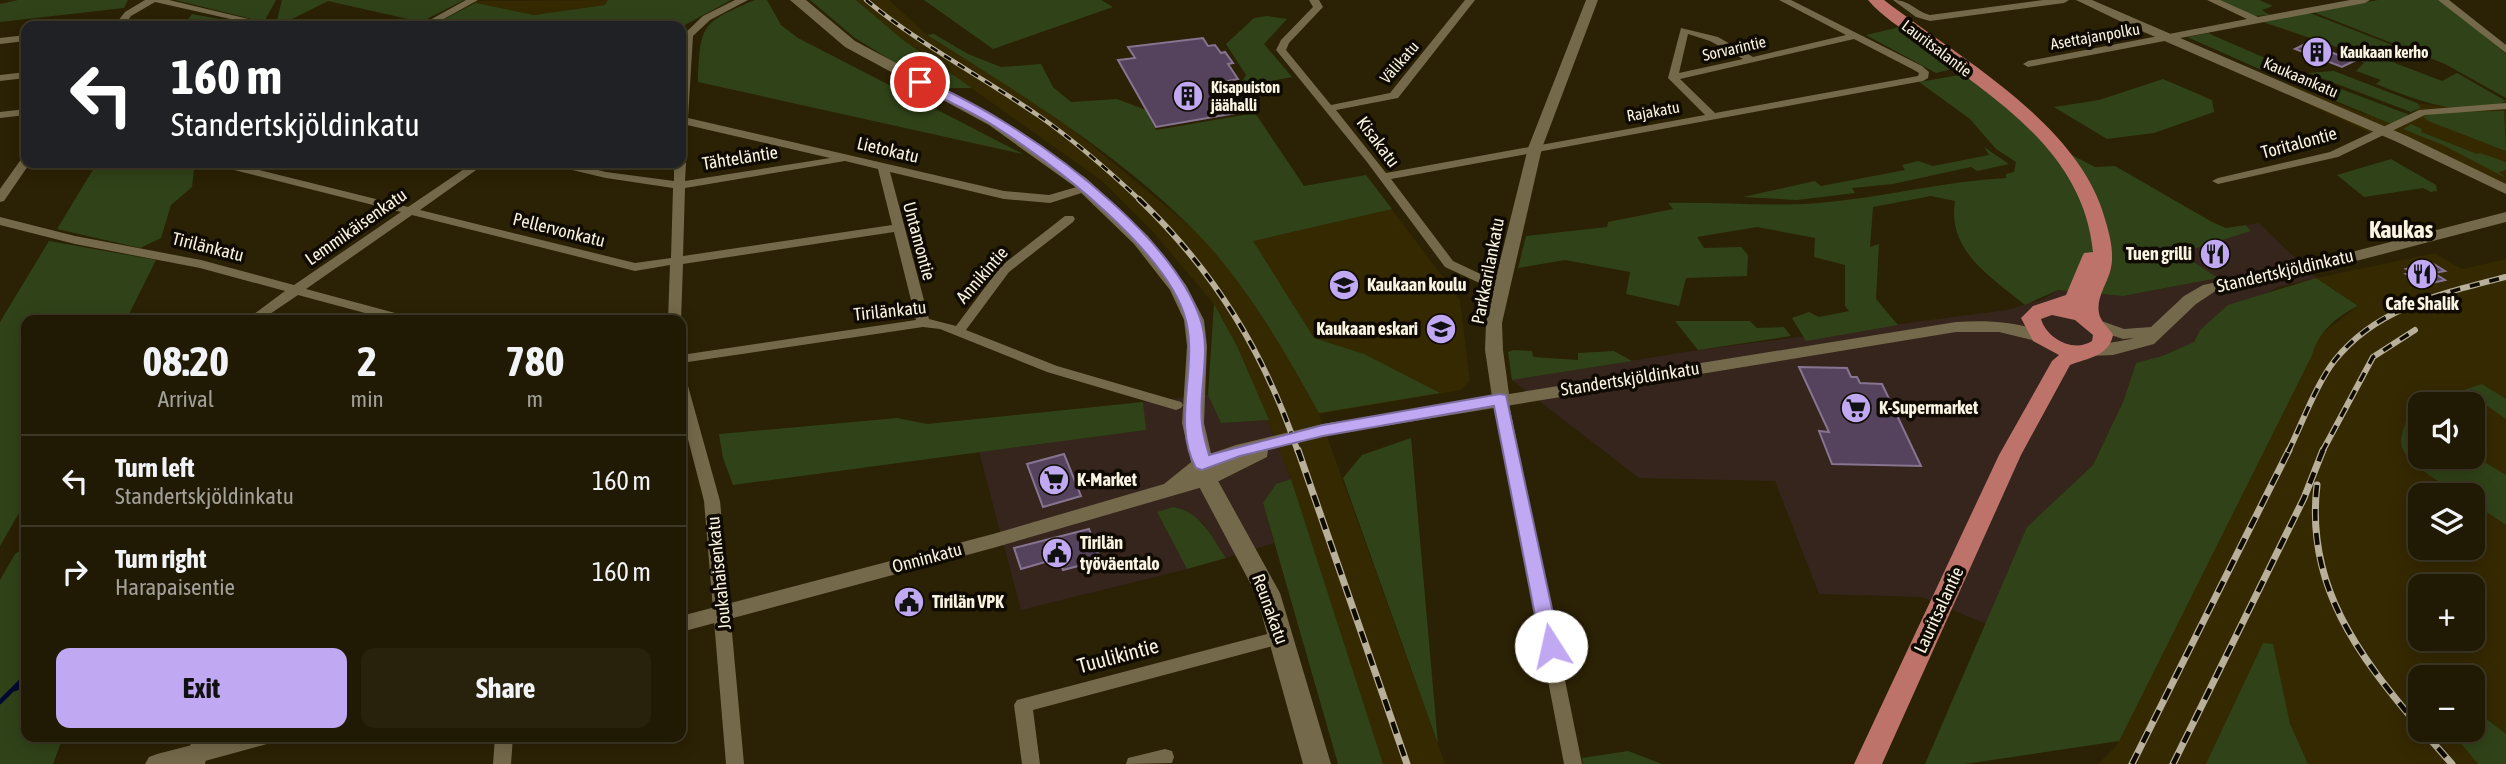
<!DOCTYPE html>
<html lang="en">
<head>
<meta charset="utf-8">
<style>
	:root { --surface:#201903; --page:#28220d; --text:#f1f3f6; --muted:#a2a09a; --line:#3d3825; --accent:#c1a8f3 }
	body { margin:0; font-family:"Asap Condensed",sans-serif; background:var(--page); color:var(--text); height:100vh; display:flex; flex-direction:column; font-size:26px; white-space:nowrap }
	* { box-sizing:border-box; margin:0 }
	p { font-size:23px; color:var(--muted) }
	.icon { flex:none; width:38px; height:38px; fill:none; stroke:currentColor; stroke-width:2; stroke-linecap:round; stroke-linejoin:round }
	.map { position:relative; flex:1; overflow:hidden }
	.panel { position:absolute; left:21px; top:315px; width:665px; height:427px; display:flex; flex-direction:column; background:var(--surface); border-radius:14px; box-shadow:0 4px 18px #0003,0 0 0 2px var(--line) }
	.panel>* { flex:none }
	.hud { position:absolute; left:21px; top:21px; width:665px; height:147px; border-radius:14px; box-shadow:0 4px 18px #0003,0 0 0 2px var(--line); background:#202124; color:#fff; overflow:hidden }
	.fabs { position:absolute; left:2408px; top:392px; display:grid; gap:14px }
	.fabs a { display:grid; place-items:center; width:77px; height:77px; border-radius:14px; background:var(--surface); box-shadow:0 4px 18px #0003,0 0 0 2px var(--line); font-size:35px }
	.pin { position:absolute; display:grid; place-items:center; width:60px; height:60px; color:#fff; margin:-30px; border:4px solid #fff; border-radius:50%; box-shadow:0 2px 7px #0007 }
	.me { position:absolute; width:77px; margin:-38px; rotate:350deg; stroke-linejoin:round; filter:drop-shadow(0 0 5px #0008) }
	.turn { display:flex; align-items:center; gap:24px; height:147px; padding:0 35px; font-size:32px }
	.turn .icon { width:91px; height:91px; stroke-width:2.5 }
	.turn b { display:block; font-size:49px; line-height:60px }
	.eta { display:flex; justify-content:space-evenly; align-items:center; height:119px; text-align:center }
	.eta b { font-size:42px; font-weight:700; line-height:49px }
	.primary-button { display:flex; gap:14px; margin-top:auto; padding:14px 35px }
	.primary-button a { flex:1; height:80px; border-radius:14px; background:var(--accent); color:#111; font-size:28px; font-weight:700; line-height:80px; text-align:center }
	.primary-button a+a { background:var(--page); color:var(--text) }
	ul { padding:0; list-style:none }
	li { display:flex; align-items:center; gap:21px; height:91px; padding:0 35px; border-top:2px solid var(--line) }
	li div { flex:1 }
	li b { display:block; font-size:26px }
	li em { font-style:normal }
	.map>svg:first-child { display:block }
</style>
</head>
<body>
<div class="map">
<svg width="2506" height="764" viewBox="0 0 2506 764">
	<rect width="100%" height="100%" fill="#2b2104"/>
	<path fill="#36251d" d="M2259 223 2316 278 2278 287 2200 330 2194 342 2162 356 2136 363 2123 402 2093 465 2027 527 1986 624 1922 597 1819 594 1775 481 1639 478 1512 380 1698 350 2007 310 2044 299 2058 290 2123 296 2217 278 2179 253 2251 230 2246 225Z
		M1208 395 1221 423 1269 420 1291 479 1276 484 1263 503 1274 543 1226 558 1203 523 1173 507 1157 512 1187 569 1021 610 979 452 1145 430 1143 402Z"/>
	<path fill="#352901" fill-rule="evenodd" d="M611 0 605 5 534 15 463 1Z
		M856 0H889L927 35 1057 117 1190 226 1375 187 1460 300 1470 381 1461 390 1319 414 1445 764H1383L1291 479 1237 346 1214 304 1152 231 1101 180 903 40Z
		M2288 83 2364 114 2409 115 2420 108 2417 103 2437 106 2499 105 2506 109V192L2389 135 2368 132 2301 101Z
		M2435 253 2462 269 2506 259V764H2098L2116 746 2316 338 2358 306 2316 278ZM2420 404H2473V457H2420ZM2420 495H2473V548H2420ZM2420 586H2473V639H2420ZM2420 677H2473V730H2420Z"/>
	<path fill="#304318" d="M18 0H128L124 8 0 22V4Z
		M175 0H276L264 22Z
		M282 0H464L421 22 328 1 282 24 277 20Z
		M608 0H731L681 27 435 24 475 3 534 15 605 5Z
		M755 0H767L781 25 798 38 1023 154 698 82C700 24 701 23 755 0Z
		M810 0H856L903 40 972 88H936L855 38Z
		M924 0H1101L1113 7 993 49Z
		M2217 0H2259L2273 6 2262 10 2270 15 2252 16Z
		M2378 0H2442L2506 54V98L2445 64 2313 12Z
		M2310 13 2405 50 2387 60 2442 81 2457 73 2506 101C2469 122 2411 98 2376 84L2381 80 2356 71 2364 63 2345 50 2260 21Z
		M192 14 258 26H183Z
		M1267 16 1287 19 1264 44 1292 77 1239 87 1246 75 1226 44 1254 18Z
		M1900 27 1956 68 1936 73 1866 35Z
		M2209 33 2212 35 2286 67 2273 75 2187 37Z
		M934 34 968 54 1001 67 1041 64 1053 87 1071 102 1117 99 1146 110 1156 130 1255 113 1304 186 1366 175 1392 209 1253 241 1314 338 1364 354 1440 393 1319 413C1282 347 1244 279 1190 226 1112 149 1019 93 927 35Z
		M2334 71 2417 103 2421 108 2411 112 2308 73Z
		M2299 73 2407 114 2410 116 2392 124 2284 80Z
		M1965 74 2002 102 2047 142 2095 167 2115 166 2212 222 2226 228 2246 225 2251 231 2180 253 2218 278 2123 296 2058 290 2025 305C1991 277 1947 251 1955 201L1931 196 1873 207 1870 247 1879 244 1876 299 1898 325 1806 341 1792 318 1809 312 1819 317 1849 311 1845 306V265L1814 257 1815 238 1757 227 1697 237 1704 248 1741 247 1748 255 1747 276 1686 278 1679 306 1626 294 1630 272 1565 260 1518 268 1526 236 1607 227 1608 222 1673 209 1668 203C1719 202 1768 207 1819 203 1881 198 1944 181 2006 178V174L2014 172 2016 162 1996 149 1970 119 1919 82Z
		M2163 79 2212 100 2214 112 2154 133 2107 139 2054 107 2099 100Z
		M2504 111 2506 151 2428 121 2423 116 2440 112Z
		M2411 124 2422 129 2421 132 2477 154 2480 153 2506 162V170L2499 172 2506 178 2443 145 2403 129Z
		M1984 147 2009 164 1977 171 1971 167 1893 184 1852 188 1855 193 1797 200 1743 197 1815 181 1821 186 1905 170 1902 165 1918 161 1933 166 1989 155Z
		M2391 159 2436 185 2437 191 2431 192 2423 188 2364 197 2337 175Z
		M97 163H195L191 169 194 170 192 187 171 205 161 238 140 248 57 229Z
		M49 241 156 260 126 320H26V501L0 546V322Z
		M2316 278 2358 306C2336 317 2319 331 2312 355L2119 741 1965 764H1925L2027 527 2093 465 2123 402 2136 363 2162 356 2194 342 2200 330 2228 305Z
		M1214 304 1237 346 1269 420 1221 423 1208 395Z
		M1675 321H1750L1757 328 1784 327 1791 336 1698 350Z
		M1513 350 1532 351 1533 357 1578 360V353L1614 351 1632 361 1512 380 1508 352Z
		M2482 384 2506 399V419L2464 390Z
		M1143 402 1146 430 733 485 723 458 719 434 897 418 927 424Z
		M2408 416 2420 423V457L2473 455 2506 475V525L2473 503V495C2455 495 2409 465 2402 448 2399 438 2405 425 2408 416Z
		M1411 438 1438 744 1343 478 1362 455Z
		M1291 479 1383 764H1338L1263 503 1276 484Z
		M1173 507C1201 512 1211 536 1226 558L1187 569 1157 512Z
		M26 546V737H63L53 764H0V580L15 554Z
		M2263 643 2273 644 2290 724 2308 764H2206Z
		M2473 709 2506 734V764H2478L2450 730H2473Z
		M1628 751 1662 764H1583L1582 758Z"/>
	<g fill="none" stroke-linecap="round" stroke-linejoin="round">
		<path stroke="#000930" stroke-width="4.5" d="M15 689 26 684
			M0 702 26 676"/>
	</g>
	<path fill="#55435d" stroke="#877490" stroke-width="2" d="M1203 38 1208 46 1215 45 1221 53 1225 52 1233 63 1228 64 1238 79 1228 81 1248 111 1156 127 1118 60 1135 58 1128 47Z
		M2307 43 2354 61 2342 67 2295 49Z
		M2432 263 2445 271 2434 273 2445 280 2424 285 2406 274 2412 273 2406 269Z
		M1799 367 1847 368 1851 377H1857L1860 383 1882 384 1921 466 1832 464 1819 431 1829 432Z
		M1064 454 1081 496 1043 507 1027 464Z
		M1089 529 1101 560 1063 570 1059 558 1021 569 1014 548Z"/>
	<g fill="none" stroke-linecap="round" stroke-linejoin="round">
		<path fill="#74694a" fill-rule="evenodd" d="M145 0H169L278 26H261L155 2 131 16 124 26H114L125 12Z
			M466 0H478L431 26H419Z
			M735 0H748L710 20 693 36 688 118 1004 191 1049 195 1087 184 1091 186V190L1050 203 1004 199 890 172 929 319 956 326 1001 266 1065 216H1073L1075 219 1073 222 1009 272 966 330 1057 366 1181 402 1183 405 1181 408 1176 410 1047 372 940 329 923 327 681 363V355L916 320 894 232 683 264 681 321 668 320 670 265 635 271 412 215 306 289 410 317 411 320H391L298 295 261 320H246L285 291 200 268 75 244 0 225V217L75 236 201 260 294 285 401 212 214 165 212 163H231L408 207 473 163H486L420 210 635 263 671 258 673 188 606 178 551 165 549 163H569L606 172 674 181V163H681V160L686 163 685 181 830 158 687 125V139L681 142 683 35 703 16ZM845 161 878 169 892 225 683 256 685 188Z
			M1309 0H1319L1323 7 1289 43 1286 50 1331 105 1390 93 1465 0H1475L1398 98 1336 110 1386 173 1705 115 1668 78 1681 28 1718 37 1753 57 1846 35 1779 0H1791L1922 66 1929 72 1928 78 1923 81 1391 179 1453 261 1506 286 1507 289 1506 292 1501 293 1445 267 1367 162 1276 50 1281 40 1313 7ZM1688 34 1710 41 1743 59 1679 73ZM1854 39 1914 70 1919 73 1918 76 1715 113 1680 79Z
			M1893 0C1910 0 1915 11 1930 15L2043 0H2069L2064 3 1930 21 1916 17Z
			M2207 0H2220L2258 17 2350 0H2370L2365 3 2028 67 2023 64 2028 61 2247 19Z
			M2438 0H2449L2506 45V53Z
			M26 35V41L0 44V38Z
			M26 72V78L0 81V75Z
			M2506 103V109L2425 115 2338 157 2218 184 2212 181 2218 178 2330 152 2419 110Z
			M26 109V115L0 118V112Z
			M26 157V163H30L4 201 0 202V189L22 158Z
			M681 381 688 386 720 501 744 764H726L704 501 681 412Z
			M1501 394 1508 399 1582 764H1564L1494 399Z
			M1282 630 1288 632 1291 637 1288 642 1033 710 1040 764H1022L1014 705 1017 700Z
			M192 737H210L205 764H187Z
			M495 737H513L511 764H493Z
			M1165 749 1172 751 1174 757 1172 763 1126 764 1128 758Z"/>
		<path fill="#74694a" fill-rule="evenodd" d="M1586 0H1598L1542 148 1502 323 1503 350 1509 394 1956 322C1987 320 2017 321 2046 333L2048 337 2046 341 2040 342 1999 332H1956L1323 436 1268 450 1267 457 1213 484 993 548 681 632V616L993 534 1164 484 1195 459 1236 445 1323 424 1492 397 1485 350 1486 323 1493 289 1528 148Z
			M2076 0H2092L2407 136 2506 184V194L2397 142 2130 26Z
			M2506 212V222L2310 273 2214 292 2196 304 2154 344 2113 355 2091 356 2082 351C2089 344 2122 342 2134 338L2123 339 2090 328 2088 324 2090 320 2096 319 2124 329 2151 327 2184 296 2203 285 2309 263Z
			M223 737H270L267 744 194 764H145L149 757 157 754Z"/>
		<path fill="#74694a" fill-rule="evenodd" d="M790 0H806L855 41 1001 119 1086 178 1148 236 1186 285 1204 320 1207 346 1204 423 1217 479 1280 593 1331 764H1303L1256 594 1195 479 1182 423 1187 346 1184 320 1170 290 1134 244 1074 186 989 125 845 47Z"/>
		<path fill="#bd736a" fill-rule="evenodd" d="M1868 0H1884C1959 58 2079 123 2105 219 2110 236 2115 254 2110 272 2106 285 2096 299 2099 313 2100 321 2109 328 2113 335 2109 356 2088 358 2070 365L2021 455 1882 764H1854L1999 455 2052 361 2059 355 2033 341 2021 318 2033 306 2066 295 2082 257 2084 253 2093 252C2083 149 1992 98 1918 41 1902 28 1881 16 1868 0ZM2052 315 2075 320 2093 335 2092 341C2074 353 2047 339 2041 319Z"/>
		<g stroke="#b8b09b" stroke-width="4.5">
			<path id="rail-far2" d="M866 0C920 45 981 76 1039 116 1075 141 1109 171 1141 201"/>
		</g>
		<g stroke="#b8b09b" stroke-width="6">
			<path id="rail-far1" d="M1139 199C1215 272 1264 352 1298 452
				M2288 452C2302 424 2316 384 2335 360 2377 307 2444 293 2506 277
				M2322 452 2373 357 2415 330"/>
		</g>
		<g stroke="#b8b09b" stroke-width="7">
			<path id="rail" d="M1298 450 1407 764
				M2317 485C2305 585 2358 655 2420 728
				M2422 730 2452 764
				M2132 764 2289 450
				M2173 764 2304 498 2323 450"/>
		</g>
		<use href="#rail-far2" stroke="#100b02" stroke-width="2.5" stroke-dasharray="8" stroke-linecap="butt"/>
		<use href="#rail-far1" stroke="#100b02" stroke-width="3.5" stroke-dasharray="10" stroke-linecap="butt"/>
		<use href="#rail" stroke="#100b02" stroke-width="4.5" stroke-dasharray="12" stroke-linecap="butt"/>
	</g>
	<path fill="#c1a8f3" stroke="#7d6d9e" stroke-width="2" d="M915 79H924C949 92 975 104 999 119 1067 159 1174 243 1200 318 1212 352 1198 390 1202 424 1203 434 1206 445 1209 455L1323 425 1500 394 1506 395 1560 646 1558 652H1544L1541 646 1494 406 1323 436 1240 456 1202 470 1196 468C1171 423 1198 368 1186 321 1170 253 1049 160 991 124 967 109 940 98 915 84Z"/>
	<defs>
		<g id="building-disc" transform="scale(1.575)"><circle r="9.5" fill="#c1a8f3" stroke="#100b02"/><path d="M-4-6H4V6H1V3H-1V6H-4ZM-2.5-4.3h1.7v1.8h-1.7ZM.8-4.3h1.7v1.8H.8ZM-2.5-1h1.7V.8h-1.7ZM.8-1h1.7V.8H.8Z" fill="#111"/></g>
		<g id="restaurant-disc" transform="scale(1.575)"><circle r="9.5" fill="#c1a8f3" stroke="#100b02"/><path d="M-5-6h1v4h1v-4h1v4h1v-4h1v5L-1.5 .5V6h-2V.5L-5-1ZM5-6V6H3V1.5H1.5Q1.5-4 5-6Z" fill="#111"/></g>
		<g id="school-disc" transform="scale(1.575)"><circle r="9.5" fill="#c1a8f3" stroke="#100b02"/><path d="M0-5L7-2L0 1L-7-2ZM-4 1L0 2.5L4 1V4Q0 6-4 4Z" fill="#111"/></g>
		<g id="supermarket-disc" transform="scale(1.575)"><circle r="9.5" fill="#c1a8f3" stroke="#100b02"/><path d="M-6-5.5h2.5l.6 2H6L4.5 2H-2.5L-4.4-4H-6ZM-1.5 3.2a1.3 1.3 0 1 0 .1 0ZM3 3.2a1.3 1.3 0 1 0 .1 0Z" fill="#111"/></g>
		<g id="civic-disc" transform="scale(1.575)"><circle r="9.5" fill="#c1a8f3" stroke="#100b02"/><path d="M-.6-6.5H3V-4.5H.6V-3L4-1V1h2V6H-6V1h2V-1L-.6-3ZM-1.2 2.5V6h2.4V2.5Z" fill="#111"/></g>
	</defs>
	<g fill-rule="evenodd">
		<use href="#building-disc" x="2317" y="52"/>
		<use href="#building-disc" x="1188" y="96"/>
		<use href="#restaurant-disc" x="2215" y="254"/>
		<use href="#restaurant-disc" x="2422" y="274"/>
		<use href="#school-disc" x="1344" y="285"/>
		<use href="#school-disc" x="1441" y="329"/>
		<use href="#supermarket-disc" x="1856" y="408"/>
		<use href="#supermarket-disc" x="1054" y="480"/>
		<use href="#civic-disc" x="1057" y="553"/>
		<use href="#civic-disc" x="909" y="602"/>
	</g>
	<g text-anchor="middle" stroke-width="7" stroke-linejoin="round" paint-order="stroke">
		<g font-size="16" fill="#f9f3e2" stroke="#100b02">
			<text transform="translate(2095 36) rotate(-10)" y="6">Asettajanpolku</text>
			<text transform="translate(1734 48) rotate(-13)" y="6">Sorvarintie</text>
			<text transform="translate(1937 48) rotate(37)" y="6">Lauritsalantie</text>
			<text transform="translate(1399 62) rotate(-49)" y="6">Välikatu</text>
			<text transform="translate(2301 77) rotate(23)" y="6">Kaukaankatu</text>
			<text transform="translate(1653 111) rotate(-10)" y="6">Rajakatu</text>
		</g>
		<g font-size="16" font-weight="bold" fill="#f9f3e2" stroke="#100b02" text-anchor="start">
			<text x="2340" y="58">Kaukaan kerho</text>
			<text x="1211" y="93">Kisapuiston<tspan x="1211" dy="18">jäähalli</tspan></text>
		</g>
		<g font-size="18" fill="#f9f3e2" stroke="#100b02">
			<text transform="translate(1378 142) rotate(53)" y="6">Kisakatu</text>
			<text transform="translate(2299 143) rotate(-15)" y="6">Toritalontie</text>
			<text transform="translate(888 150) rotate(13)" y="6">Lietokatu</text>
			<text transform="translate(740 158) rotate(-9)" y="6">Tähteläntie</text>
			<text transform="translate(356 227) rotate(-35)" y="6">Lemmikäisenkatu</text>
			<text transform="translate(559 230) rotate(14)" y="6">Pellervonkatu</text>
			<text transform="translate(919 241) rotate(75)" y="6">Untamontie</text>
			<text transform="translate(208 247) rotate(14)" y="6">Tirilänkatu</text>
			<text transform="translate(1488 271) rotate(-79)" y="6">Parkkarilankatu</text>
			<text transform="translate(2285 271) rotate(-13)" y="6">Standertskjöldinkatu</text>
			<text transform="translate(982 275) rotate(-49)" y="6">Annikintie</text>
			<text transform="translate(890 311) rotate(-6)" y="6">Tirilänkatu</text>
			<text transform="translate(1630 379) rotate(-9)" y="6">Standertskjöldinkatu</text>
			<text transform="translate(927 558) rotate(-15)" y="6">Onninkatu</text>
			<text transform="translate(719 573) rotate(-96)" y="6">Joukahaisenkatu</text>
			<text transform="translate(1270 609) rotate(70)" y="6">Reunakatu</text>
			<text transform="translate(1939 610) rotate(-65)" y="6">Lauritsalantie</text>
		</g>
		<g font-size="18" font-weight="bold" fill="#f9f3e2" stroke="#100b02" text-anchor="start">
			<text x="2192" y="260" text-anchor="end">Tuen grilli</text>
			<text x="1367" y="291">Kaukaan koulu</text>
			<text x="2422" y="310" text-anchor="middle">Cafe Shalik</text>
			<text x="1418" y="335" text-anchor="end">Kaukaan eskari</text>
			<text x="1879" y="414">K-Supermarket</text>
			<text x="1077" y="486">K-Market</text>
			<text x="1080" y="549">Tirilän<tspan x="1080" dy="21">työväentalo</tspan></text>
			<text x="932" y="608">Tirilän VPK</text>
		</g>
		<g font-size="21" fill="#f9f3e2" stroke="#100b02">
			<text transform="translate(1118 656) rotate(-15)" y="7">Tuulikintie</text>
		</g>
		<g font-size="24" font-weight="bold" fill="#f9f3e2" stroke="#100b02">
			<text x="2401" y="238">Kaukas</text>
		</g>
	</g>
</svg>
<div class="fabs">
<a><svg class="icon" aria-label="sound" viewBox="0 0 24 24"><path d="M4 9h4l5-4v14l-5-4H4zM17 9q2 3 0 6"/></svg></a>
<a><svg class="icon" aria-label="layers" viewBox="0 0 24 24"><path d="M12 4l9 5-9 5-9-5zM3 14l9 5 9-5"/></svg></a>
<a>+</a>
<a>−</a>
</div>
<div class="pin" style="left:920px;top:82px;background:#d93025"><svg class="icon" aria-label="arrive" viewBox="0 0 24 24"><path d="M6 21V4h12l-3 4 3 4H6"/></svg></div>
<svg class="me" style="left:1551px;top:646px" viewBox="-20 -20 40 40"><circle r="19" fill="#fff"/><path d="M0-13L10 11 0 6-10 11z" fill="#c1a8f3"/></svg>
<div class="hud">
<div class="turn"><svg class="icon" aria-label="left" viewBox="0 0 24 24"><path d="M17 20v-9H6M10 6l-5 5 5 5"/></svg><div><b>160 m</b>Standertskjöldinkatu</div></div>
</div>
<section class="panel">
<div class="eta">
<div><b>08:20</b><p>Arrival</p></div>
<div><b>2</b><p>min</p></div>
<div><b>780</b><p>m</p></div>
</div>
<ul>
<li><svg class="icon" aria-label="left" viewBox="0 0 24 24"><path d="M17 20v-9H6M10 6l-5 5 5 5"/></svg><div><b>Turn left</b><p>Standertskjöldinkatu</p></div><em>160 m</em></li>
<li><svg class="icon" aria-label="right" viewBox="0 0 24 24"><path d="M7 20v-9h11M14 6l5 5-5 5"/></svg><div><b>Turn right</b><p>Harapaisentie</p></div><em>160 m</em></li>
</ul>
<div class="primary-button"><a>Exit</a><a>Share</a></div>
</section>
</div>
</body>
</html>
